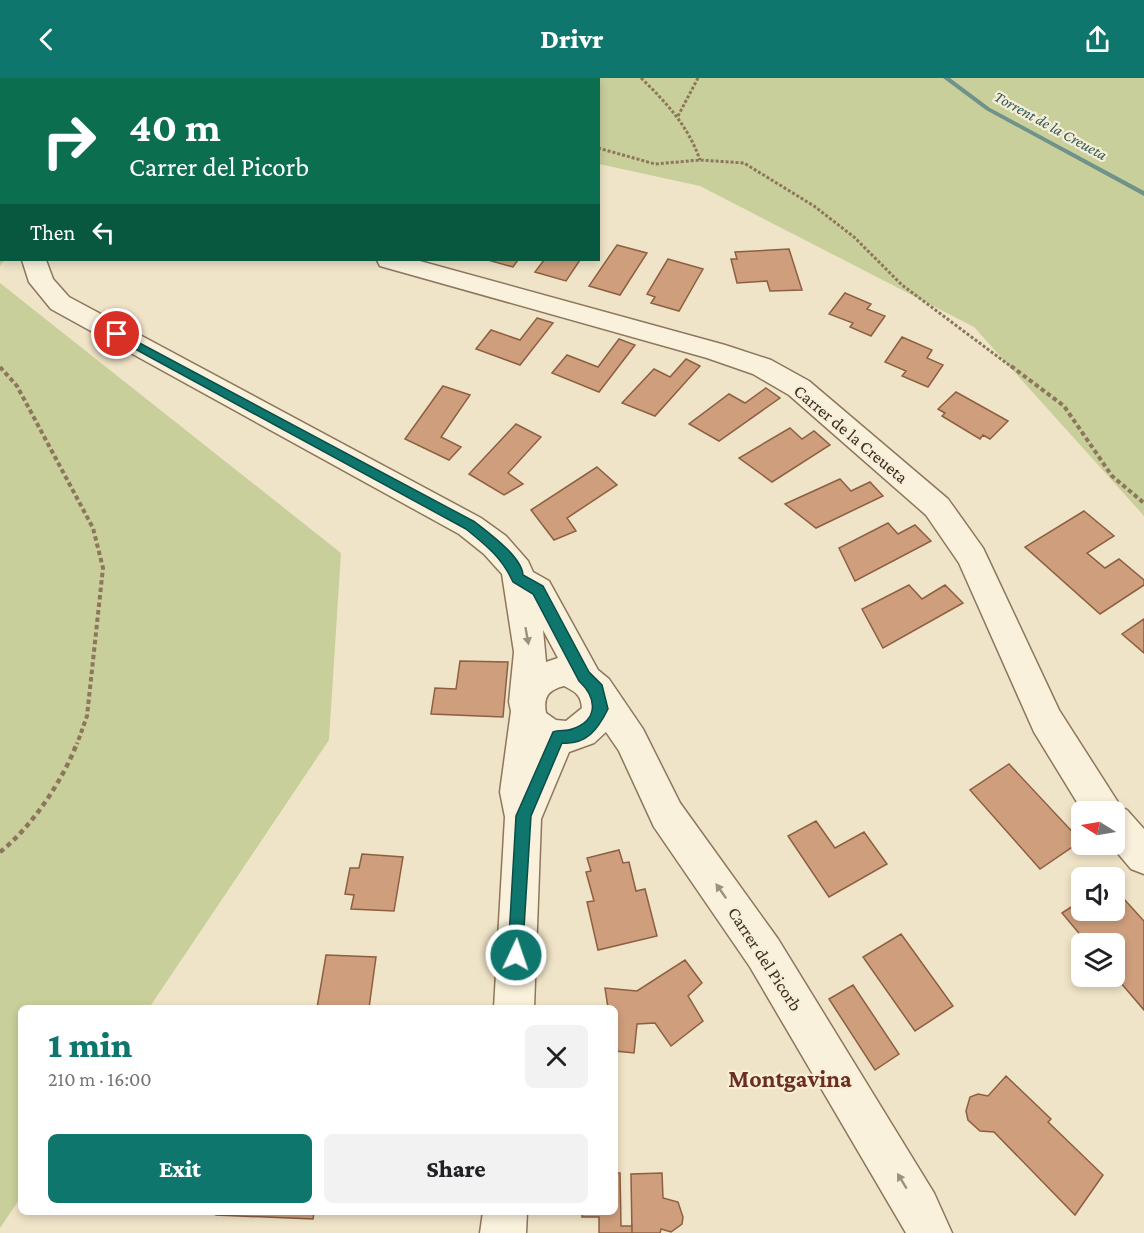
<!DOCTYPE html>
<html lang="en">
<head>
<meta charset="utf-8">
<style>
	:root { --surface:#fff; --page:#f2f2f2; --text:#202124; --muted:#757577; --accent:#0f766e }
	body { margin:0; font-family:"Crimson Pro",serif; background:var(--page); color:var(--text); height:100vh; display:flex; flex-direction:column; font-size:22px; white-space:nowrap }
	* { box-sizing:border-box; margin:0 }
	p { font-size:20px; color:var(--muted) }
	.icon { flex:none; width:33px; height:33px; fill:none; stroke:currentColor; stroke-width:2; stroke-linecap:round; stroke-linejoin:round }
	.map { position:relative; flex:1; overflow:hidden }
	.details { position:absolute; left:18px; top:927px; width:600px; height:210px; display:flex; flex-direction:column; background:var(--surface); border-radius:9px; box-shadow:0 3px 9px #0003 }
	.details>* { flex:none }
	.top-card { position:absolute; left:0px; top:0px; width:600px; height:183px; box-shadow:0 3px 9px #0003; background:#0b6e4f; color:#fff; overflow:hidden }
	.needle { width:39px; rotate:281deg }
	.fabs { position:absolute; left:1071px; top:723px; display:grid; gap:12px }
	.fabs a { display:grid; place-items:center; width:54px; height:54px; border-radius:9px; background:var(--surface); box-shadow:0 3px 9px #0003; font-size:30px }
	.pin { position:absolute; display:grid; place-items:center; width:51px; height:51px; color:#fff; margin:-26px; border:3px solid #fff; border-radius:50%; box-shadow:0 2px 6px #0007 }
	.me { position:absolute; width:66px; margin:-33px; rotate:3deg; stroke-linejoin:round; filter:drop-shadow(0 0 4px #0008) }
	.turn { display:flex; align-items:center; gap:21px; height:126px; padding:0 30px; font-size:27px }
	.turn .icon { width:78px; height:78px; stroke-width:2.5 }
	.turn b { display:block; font-size:42px; line-height:51px }
	.then { display:flex; align-items:center; height:57px; padding:0 30px; background:#0003; gap:12px; font-size:22px }
	.round { display:grid; place-items:center; flex:none; width:63px; height:63px; border-radius:9px; background:var(--page) }
	.summary { display:flex; align-items:center; justify-content:space-between; height:102px; padding:0 30px }
	h1 { font-size:36px; font-weight:800; line-height:45px; color:var(--accent) }
	.cta { display:flex; gap:12px; margin-top:auto; padding:12px 30px }
	.cta a { flex:1; height:69px; border-radius:9px; background:var(--accent); color:#fff; font-size:24px; font-weight:800; line-height:69px; text-align:center }
	.cta a+a { background:var(--page); color:var(--text) }
	header { display:flex; justify-content:space-between; align-items:center; height:78px; padding:0 30px; background:var(--accent); color:#fff; font-size:27px; font-weight:800 }
	.map>svg:first-child { display:block }
</style>
</head>
<body>
<header><svg class="icon" aria-label="back" viewBox="0 0 24 24"><path d="M15 5l-7 7 7 7"/></svg>Drivr<svg class="icon" aria-label="share" viewBox="0 0 24 24"><path d="M12 15V3M7 8l5-5 5 5M5 13v7h14v-7"/></svg></header>
<div class="map">
<svg width="1144" height="1155" viewBox="0 0 1144 1155">
	<rect width="100%" height="100%" fill="#f0e4c8"/>
	<path fill="#c9cf9b" d="M0 0H185L2 2V182H5L0 188Z
		M199 0H1144V438L974 249 700 108 599 86 598 2Z
		M0 205 341 475 329 662 149 930H21V1119L0 1150Z"/>
	<g fill="none" stroke-linecap="round" stroke-linejoin="round">
		<path fill="#6f938a" fill-rule="evenodd" d="M943 0H950L990 30 1144 113V118L986 32Z
			M0 126H2V131H0Z"/>
	</g>
	<path fill="#cf9f7d" stroke="#8d5f41" stroke-width="1.5" d="M617 167 647 175 620 217 589 208Z
		M789 171 802 212 770 213 767 203 737 205 731 181H737L735 174Z
		M668 181 703 191 679 233 651 225 655 219 647 216Z
		M488 182H518L513 189Z
		M544 182H580L566 203 535 194Z
		M845 215 871 226 867 231 885 238 871 258 850 249 853 245 829 236Z
		M537 240 553 245 520 287 476 271 491 252 520 262Z
		M902 259 932 272 927 280 943 287 928 309 902 298 906 293 885 284Z
		M619 261 635 267 599 314 552 295 567 277 598 289Z
		M686 281 700 288 655 338 622 325 654 291 670 299Z
		M443 308 470 317 441 359 461 369 449 382 405 361Z
		M766 310 780 320 719 363 689 346 729 316 745 325Z
		M956 314 1008 343 990 361 983 357 980 361 942 338 945 335 938 331Z
		M516 346 541 359 508 395 523 406 504 417 469 396Z
		M790 350 802 361 814 353 830 367 772 404 739 380Z
		M597 389 617 407 567 440 576 453 554 462 531 432Z
		M840 401 851 413 870 404 883 418 816 450 785 426Z
		M1084 433 1114 458 1087 475 1105 490 1119 481 1144 502V507L1100 536 1025 469Z
		M888 445 898 456 915 447 931 463 855 503 839 470Z
		M909 507 922 521 945 507 963 525 883 570 862 531Z
		M1144 541V575L1122 556Z
		M460 583 508 584 503 639 431 636 435 610 456 611Z
		M1009 686 1081 763 1040 791 970 712Z
		M816 743 835 770 864 754 887 786 829 819 788 758Z
		M619 772 623 785 629 784 636 813 645 811 657 858 598 872 587 824 594 823 586 794 591 793 587 780Z
		M362 776 403 779 394 833 351 831 354 817 345 816 350 790H359Z
		M1114 810 1144 843V932L1114 897V866H1088L1062 835 1082 822V832H1114Z
		M901 856 953 928 915 953 863 879Z
		M326 877 376 879 369 930H317Z
		M685 882 702 905 688 918 703 943 671 968 655 945 637 946 634 975 615 973V930H608L605 910 637 913Z
		M853 907 899 976 875 992 829 921Z
		M1006 998 1051 1041 1048 1044 1103 1097 1075 1137 994 1054 980 1053 968 1042 966 1033 970 1019 978 1016 988 1018Z
		M615 1095H620L621 1148H632V1155H599V1139H582V1134H615Z
		M662 1095 663 1120 678 1124 683 1139 682 1146 671 1154 661 1151 660 1155H632L631 1096Z
		M217 1134H314L313 1141 216 1137Z"/>
	<g fill="none" stroke-linecap="round" stroke-linejoin="round">
		<g stroke="#8d765c" stroke-width="3">
			<path id="minor" d="M22 182H46L53 201 69 219 481 440 506 458 528 483 533 494 549 503 598 592 609 601 643 651 680 725 778 861 934 1115 952 1155H906L750 889 654 749 619 673 606 654 594 665 569 674 541 741 534 930H494L505 739 500 714 511 633 509 624 514 574 502 496 484 476 459 456 51 231 29 204ZM543 552 558 580 546 584ZM564 608C576 614 581 617 582 630L566 643 556 642 546 635C543 619 548 612 564 608Z
				M377 182H416L725 267 771 282 809 303 948 421 983 470 1059 632 1121 729 1127 732 1144 751V796L1131 791 1110 766H1114V734H1083L1034 654 959 485 926 437 789 317 753 296 707 280 380 188Z
				M483 1134H527L526 1155H480Z"/>
		</g>
		<path stroke="#8d765c" stroke-width="3" stroke-dasharray="3 2" stroke-linecap="butt" d="M53 0 60 2
			M299 0 303 2
			M641 0C667 25 688 48 700 82
			M282 2 291 0
			M678 38 698 0
			M598 70 655 86 700 82 744 85 814 128 854 159 902 207 1013 290"/>
		<path stroke="#8d765c" stroke-width="4" stroke-dasharray="4.5 3" stroke-linecap="butt" d="M1011 288 1064 328 1112 398 1144 425
			M0 289 17 308 93 450 103 490 87 638 77 666"/>
		<path stroke="#8d765c" stroke-width="4.5" stroke-dasharray="5 4" stroke-linecap="butt" d="M0 774C32 749 63 702 77 665"/>
		<use href="#minor" fill="#faf1dc" fill-rule="evenodd"/>
	</g>
	<defs><path id="oneway-solid" d="M-6-.8H1V-3.2L6.5 0L1 3.2V.8H-6Z" transform="scale(1.5)"/></defs>
	<g fill="#9c907e">
		<use href="#oneway-solid" transform="translate(527 558) rotate(80)"/>
		<use href="#oneway-solid" transform="translate(721 813) rotate(-125)"/>
		<use href="#oneway-solid" transform="translate(902 1103) rotate(-121)"/>
	</g>
	<path fill="#0f766e" stroke="#0a4d48" stroke-width="1.5" d="M117 253 475 444C489 455 522 479 523 497L543 508 589 594 602 607 608 631C598 651 587 667 562 665L531 738 522 882 516 885 510 882 508 877 516 738 553 654C559 651 566 654 572 651 599 642 597 620 579 603L533 516 513 504C502 480 487 468 466 451L113 259V254Z"/>
	<g text-anchor="middle" stroke-width="4.5" stroke-linejoin="round" paint-order="stroke">
		<g font-size="16" font-style="italic" fill="#2f5d5a" stroke="#f7eed8">
			<text transform="translate(1051 47) rotate(29)" y="6">Torrent de la Creueta</text>
		</g>
		<g font-size="18" fill="#3d2e20" stroke="#f7eed8">
			<text transform="translate(851 356) rotate(40)" y="6">Carrer de la Creueta</text>
			<text transform="translate(765 881) rotate(57)" y="6">Carrer del Picorb</text>
		</g>
		<g font-size="24" font-weight="bold" fill="#6b2e1e" stroke="#f7eed8">
			<text x="790" y="1009">Montgavina</text>
		</g>
	</g>
</svg>
<div class="fabs">
<a><svg class="needle" viewBox="-14 -14 28 28"><path d="M0-13l5 13h-10z" fill="#e53935"/><path d="M0 13l5-13h-10z" fill="#757577"/></svg></a>
<a><svg class="icon" aria-label="sound" viewBox="0 0 24 24"><path d="M4 9h4l5-4v14l-5-4H4zM17 9q2 3 0 6"/></svg></a>
<a><svg class="icon" aria-label="layers" viewBox="0 0 24 24"><path d="M12 4l9 5-9 5-9-5zM3 14l9 5 9-5"/></svg></a>
</div>
<div class="pin" style="left:117px;top:256px;background:#d93025"><svg class="icon" aria-label="arrive" viewBox="0 0 24 24"><path d="M6 21V4h12l-3 4 3 4H6"/></svg></div>
<svg class="me" style="left:516px;top:877px" viewBox="-20 -20 40 40"><circle r="17" fill="#0f766e" stroke="#fff" stroke-width="3"/><path d="M0-11L8 9 0 5-8 9z" fill="#fff"/></svg>
<div class="top-card">
<div class="turn"><svg class="icon" aria-label="right" viewBox="0 0 24 24"><path d="M7 20v-9h11M14 6l5 5-5 5"/></svg><div><b>40 m</b>Carrer del Picorb</div></div>
<div class="then">Then<svg class="icon" aria-label="left" viewBox="0 0 24 24"><path d="M17 20v-9H6M10 6l-5 5 5 5"/></svg></div>
</div>
<section class="details">
<div class="summary"><div><h1>1 min</h1><p>210 m · 16:00</p></div><a class="round"><svg class="icon" aria-label="close" viewBox="0 0 24 24"><path d="M6 6l12 12M18 6L6 18"/></svg></a></div>
<div class="cta"><a>Exit</a><a>Share</a></div>
</section>
</div>
</body>
</html>
